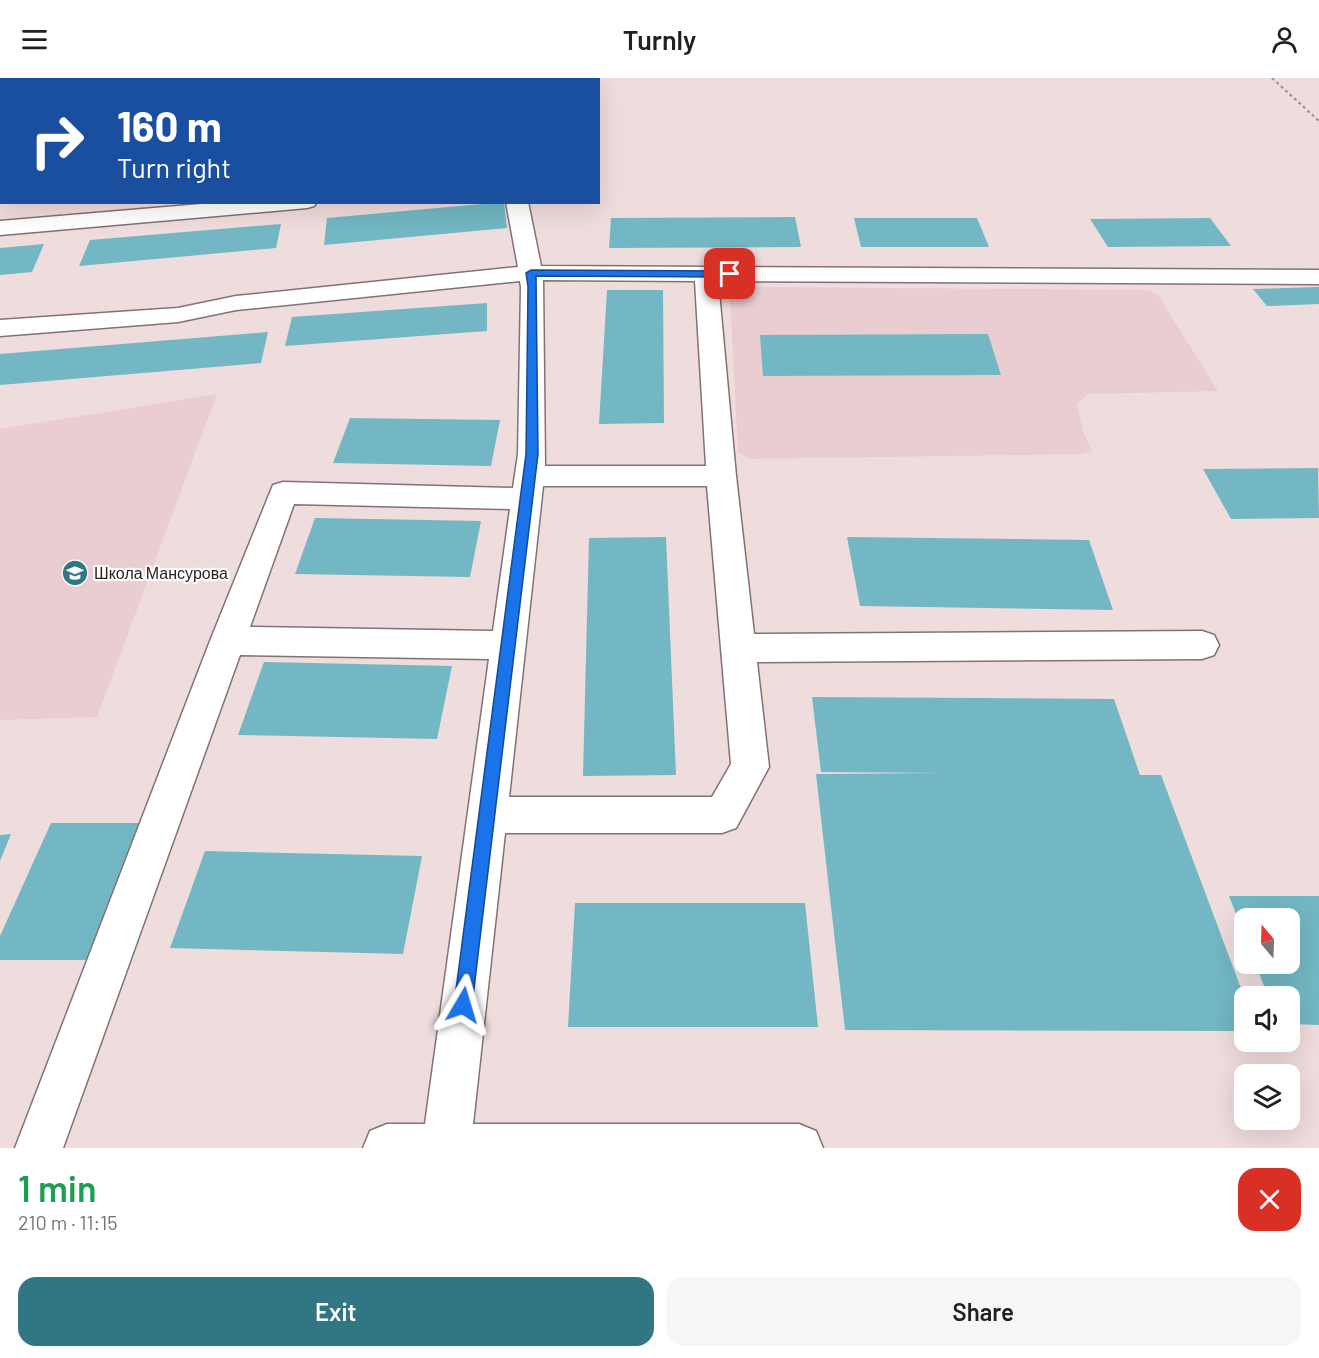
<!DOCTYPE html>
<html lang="en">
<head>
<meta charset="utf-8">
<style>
	:root { --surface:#fff; --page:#f6f6f6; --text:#202124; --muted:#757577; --accent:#307783 }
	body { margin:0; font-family:Barlow,sans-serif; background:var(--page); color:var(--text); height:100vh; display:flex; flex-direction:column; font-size:22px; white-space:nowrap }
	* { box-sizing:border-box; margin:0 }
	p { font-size:20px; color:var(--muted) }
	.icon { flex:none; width:33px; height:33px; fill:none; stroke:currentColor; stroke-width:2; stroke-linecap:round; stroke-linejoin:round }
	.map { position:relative; height:1070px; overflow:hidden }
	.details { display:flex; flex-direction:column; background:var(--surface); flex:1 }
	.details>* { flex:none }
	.banner { position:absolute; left:0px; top:0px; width:600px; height:126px; box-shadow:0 6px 24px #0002; background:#1a4fa0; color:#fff; overflow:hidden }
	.needle { width:39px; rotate:341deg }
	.buttons { position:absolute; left:1234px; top:830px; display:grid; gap:12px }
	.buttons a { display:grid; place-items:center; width:66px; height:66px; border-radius:12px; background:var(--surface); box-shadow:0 6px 24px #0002; font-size:30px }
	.pin { position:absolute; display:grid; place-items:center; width:51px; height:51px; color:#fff; margin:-26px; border-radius:12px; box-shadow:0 3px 9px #0006 }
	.me { position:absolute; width:66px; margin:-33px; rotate:7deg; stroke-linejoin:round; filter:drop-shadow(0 0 4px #0008) }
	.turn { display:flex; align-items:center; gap:21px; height:126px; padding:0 18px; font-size:27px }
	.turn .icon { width:78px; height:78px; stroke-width:2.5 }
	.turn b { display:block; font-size:42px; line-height:51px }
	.round { display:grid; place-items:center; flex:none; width:63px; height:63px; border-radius:18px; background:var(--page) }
	.overview { display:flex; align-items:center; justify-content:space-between; height:102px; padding:0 18px }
	h1 { font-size:36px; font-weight:600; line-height:45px; color:#1e9e55 }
	.primary-button { display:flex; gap:12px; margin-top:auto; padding:12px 18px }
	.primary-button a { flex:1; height:69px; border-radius:18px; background:var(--accent); color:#fff; font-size:24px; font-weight:600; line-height:69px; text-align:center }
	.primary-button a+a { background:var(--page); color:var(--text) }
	header { display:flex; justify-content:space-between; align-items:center; height:78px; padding:0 18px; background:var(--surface); font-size:27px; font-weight:600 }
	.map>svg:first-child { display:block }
</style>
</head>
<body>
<header><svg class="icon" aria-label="menu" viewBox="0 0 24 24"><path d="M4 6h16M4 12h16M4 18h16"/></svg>Turnly<svg class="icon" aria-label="person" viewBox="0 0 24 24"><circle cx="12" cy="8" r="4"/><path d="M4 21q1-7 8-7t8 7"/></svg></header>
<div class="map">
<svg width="1319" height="1070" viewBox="0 0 1319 1070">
	<rect width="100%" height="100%" fill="#efdcdd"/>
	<path fill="#e9cdd0" d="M749 209 1149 212 1158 217 1218 313 1089 316 1077 326 1083 353 1092 373 1080 376 749 381 738 374 730 220Z
		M217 316 97 639 0 642V351Z"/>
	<path fill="#72b7c3" d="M504 124 507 150 324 167 327 140Z
		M795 139 801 169 609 170 611 140Z
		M854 140H977L989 169H861Z
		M1210 140 1231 168 1108 169 1090 141Z
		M281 146 276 170 79 188 90 162Z
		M44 166 32 194 0 197V170Z
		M1319 209V226L1267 228 1253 211Z
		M607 212H663L664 345 599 346Z
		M487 225V253L285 268 292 239Z
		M268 254 261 285 0 307V276Z
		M988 256 1001 297 763 298 760 257Z
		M350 340 500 342 491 388 333 385Z
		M1318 390 1319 440 1231 441 1203 391Z
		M315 440 481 443 470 499 295 496Z
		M666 459 676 697 583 698 589 460Z
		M847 459 1089 462 1113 532 860 528Z
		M264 584 452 588 437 661 238 657Z
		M812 619 1114 621 1140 697H1161L1245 921V953L845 952 816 696 943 695 821 694Z
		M51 745H140L87 882H0V858Z
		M11 756 0 783V757Z
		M205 773 422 778 403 876 170 870Z
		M1229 818H1319V947L1290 946V918H1268L1255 885H1290V840H1245V859Z
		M575 825H805L818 949H568Z"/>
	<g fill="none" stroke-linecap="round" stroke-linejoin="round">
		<g stroke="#837274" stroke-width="3">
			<path id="minor" d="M314 0H332V2H314Z
				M225 124H317L314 128 307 130 0 157V143Z
				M506 124H528L541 188 1319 192V206L718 203 736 398 754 556 1202 553 1214 557 1219 567 1214 577 1202 581 757 584 769 689 736 750 722 755H505L473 1046H799L816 1053 823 1070H363L370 1053 387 1046H425L489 581 240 577 63 1070H15L210 563 273 407 283 404 513 410 518 376 521 209 520 203 236 232 178 244 0 258V242L178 230 236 218 518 189ZM543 202 695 203 706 388H545ZM543 408H707L731 686 712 719H509ZM294 426 510 431 493 553 250 549Z"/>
		</g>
		<path stroke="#9b8d8e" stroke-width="2" stroke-dasharray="3 3" stroke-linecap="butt" d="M1272 0 1319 43"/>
		<use href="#minor" fill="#fff" fill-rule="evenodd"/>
	</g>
	<path fill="#1a73e8" stroke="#114b97" stroke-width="1.5" d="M531 192 730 193 735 196 730 199 536 198 538 376 472 927 470 933 463 936 457 933 454 927 526 376 528 209 526 195Z"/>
	<defs>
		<g id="school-disc" transform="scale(1.35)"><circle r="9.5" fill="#307783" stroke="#fff"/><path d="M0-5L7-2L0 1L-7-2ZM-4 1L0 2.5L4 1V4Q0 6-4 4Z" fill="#fff"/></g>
	</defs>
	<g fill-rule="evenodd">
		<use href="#school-disc" x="75" y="495"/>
	</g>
	<g text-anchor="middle" stroke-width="4.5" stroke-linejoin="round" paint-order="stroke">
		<g font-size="16" fill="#261f20" stroke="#fff" text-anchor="start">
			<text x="94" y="501">Школа Мансурова</text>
		</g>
	</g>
</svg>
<div class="buttons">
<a><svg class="needle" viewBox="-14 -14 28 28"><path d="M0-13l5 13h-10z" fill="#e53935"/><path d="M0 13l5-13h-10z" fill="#757577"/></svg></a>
<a><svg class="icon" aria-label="sound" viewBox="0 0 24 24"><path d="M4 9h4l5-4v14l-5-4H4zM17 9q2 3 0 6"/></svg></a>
<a><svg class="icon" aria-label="layers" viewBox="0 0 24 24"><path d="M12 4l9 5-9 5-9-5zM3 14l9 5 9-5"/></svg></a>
</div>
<div class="pin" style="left:730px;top:196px;background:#d93025"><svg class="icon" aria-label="arrive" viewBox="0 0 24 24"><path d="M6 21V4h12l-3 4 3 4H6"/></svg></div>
<svg class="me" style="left:463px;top:927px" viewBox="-20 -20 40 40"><path d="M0-17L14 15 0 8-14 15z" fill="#1a73e8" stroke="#fff" stroke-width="4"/></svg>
<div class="banner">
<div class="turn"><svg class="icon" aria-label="right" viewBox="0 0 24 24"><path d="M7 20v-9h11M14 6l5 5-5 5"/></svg><div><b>160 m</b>Turn right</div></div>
</div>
</div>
<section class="details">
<div class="overview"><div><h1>1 min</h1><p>210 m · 11:15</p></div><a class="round" style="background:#d93025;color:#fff"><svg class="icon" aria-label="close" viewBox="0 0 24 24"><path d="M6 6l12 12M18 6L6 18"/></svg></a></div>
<div class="primary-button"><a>Exit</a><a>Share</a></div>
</section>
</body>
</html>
